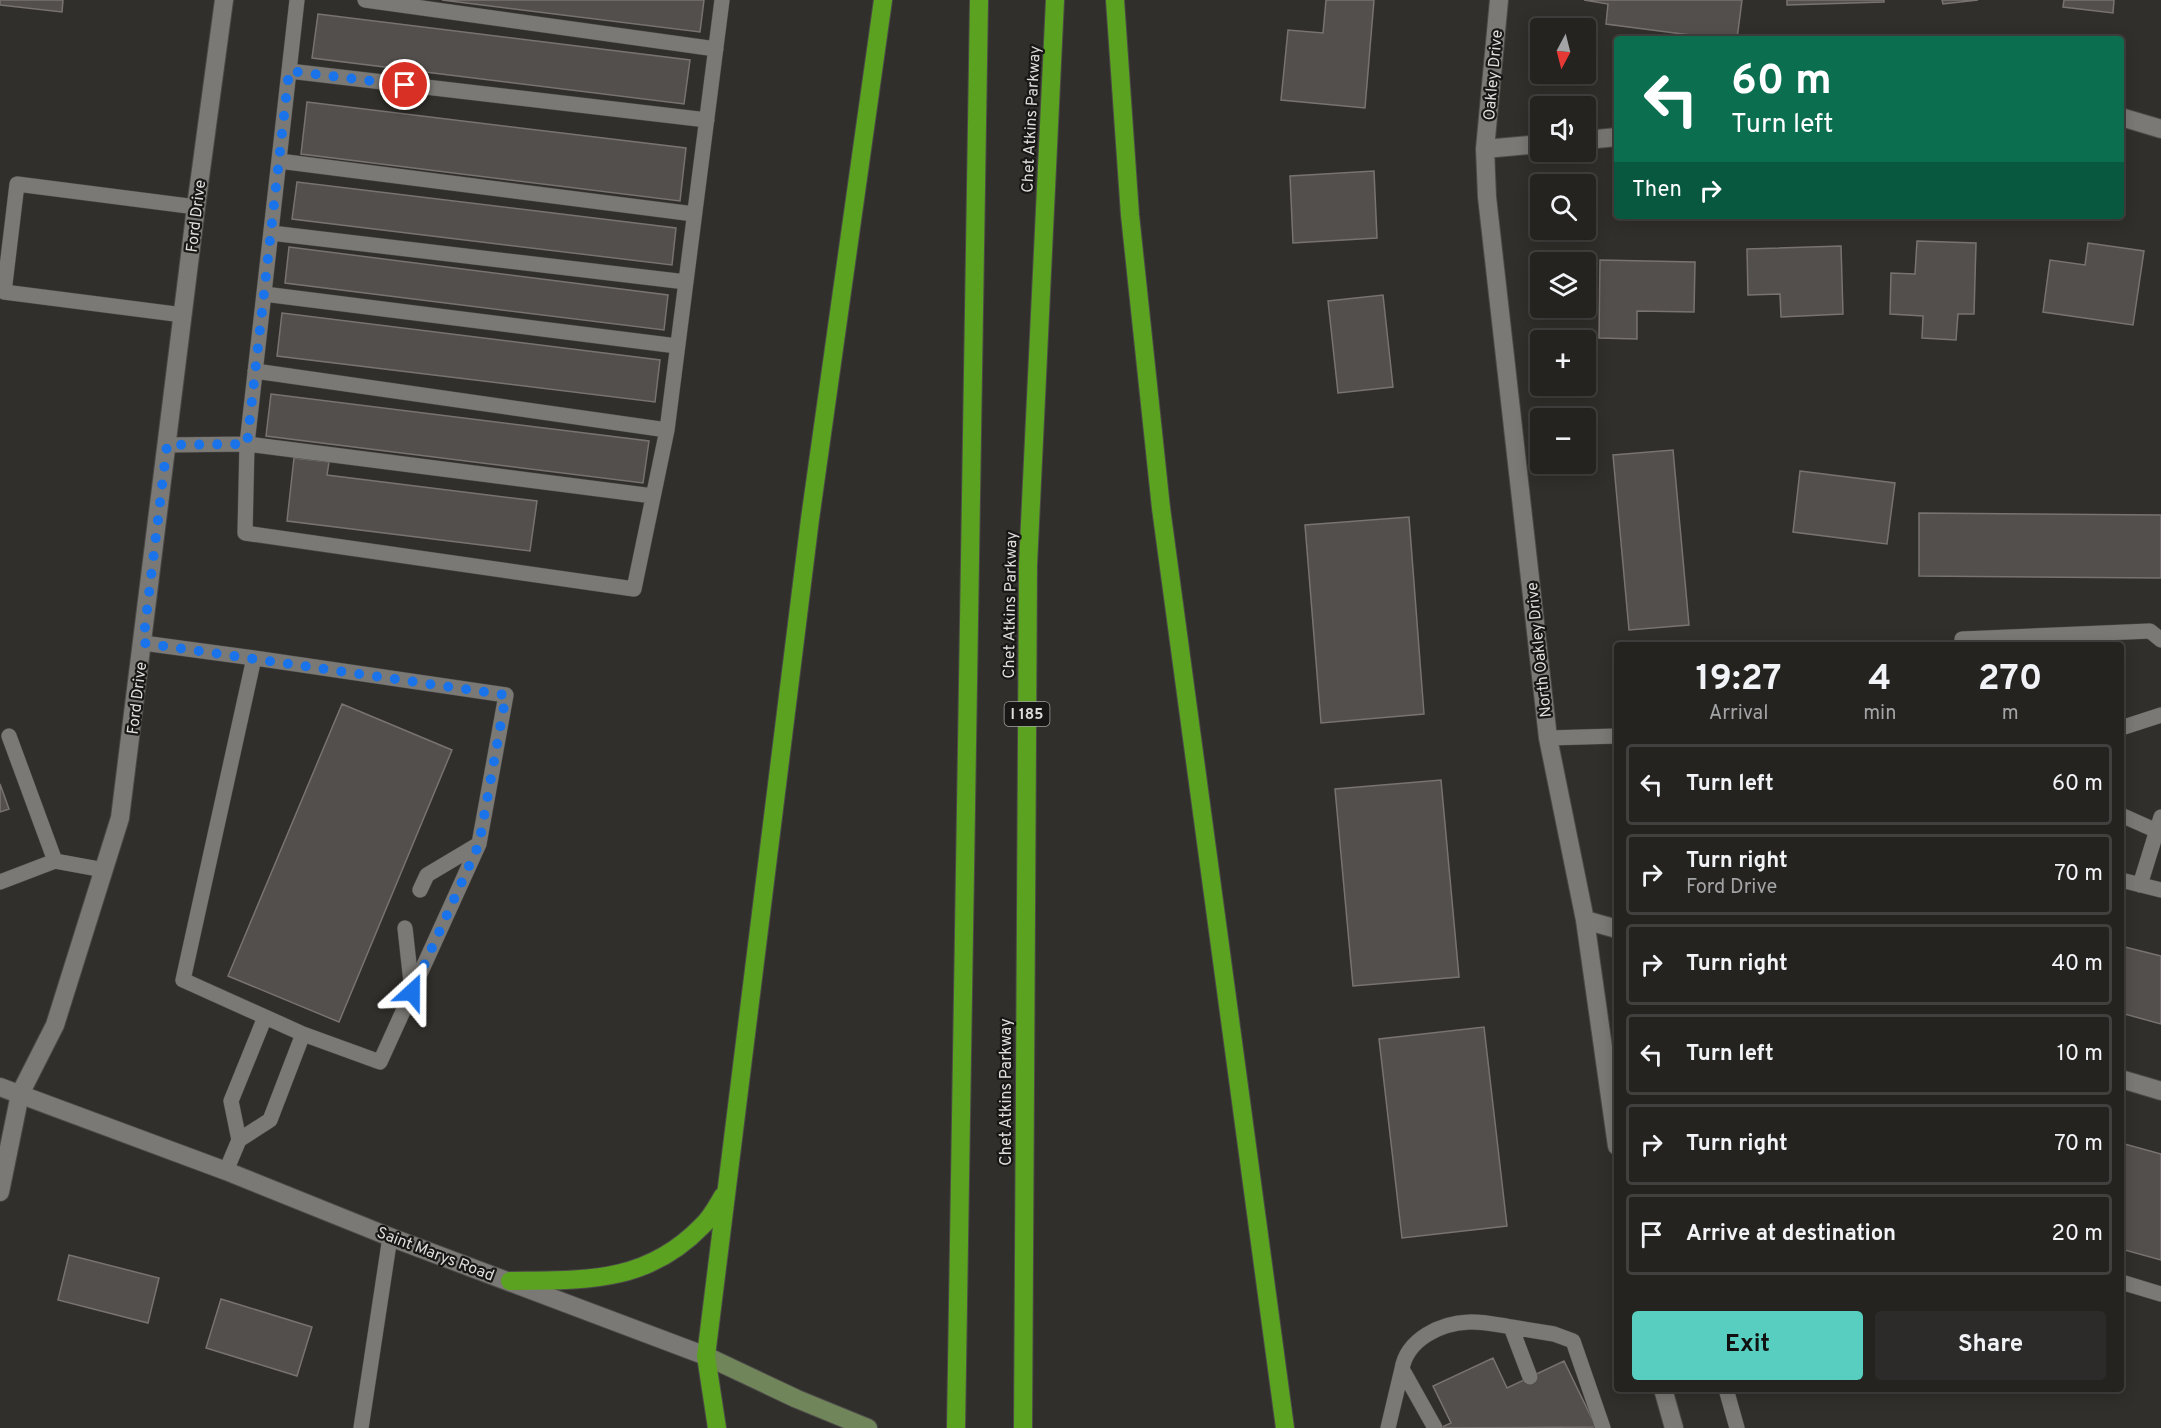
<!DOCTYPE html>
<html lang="en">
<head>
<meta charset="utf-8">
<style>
	:root { --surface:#252320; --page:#2d2b29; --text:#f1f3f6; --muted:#a3a4a5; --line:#42403e; --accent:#58cec0 }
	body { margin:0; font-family:Overpass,sans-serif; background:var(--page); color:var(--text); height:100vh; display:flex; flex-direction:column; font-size:22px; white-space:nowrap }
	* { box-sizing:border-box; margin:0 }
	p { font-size:20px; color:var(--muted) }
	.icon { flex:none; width:33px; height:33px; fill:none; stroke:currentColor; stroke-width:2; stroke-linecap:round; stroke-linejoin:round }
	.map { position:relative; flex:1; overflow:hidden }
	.sheet { position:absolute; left:1614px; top:642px; width:510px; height:750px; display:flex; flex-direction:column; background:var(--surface); border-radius:6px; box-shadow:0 3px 15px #0003,0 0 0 2px var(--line) }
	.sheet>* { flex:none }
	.guide { position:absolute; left:1614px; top:36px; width:510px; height:183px; border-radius:6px; box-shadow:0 3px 15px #0003,0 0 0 2px var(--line); background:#0b6e4f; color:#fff; overflow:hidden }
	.needle { width:39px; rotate:187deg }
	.controls { position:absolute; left:1530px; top:18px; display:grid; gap:12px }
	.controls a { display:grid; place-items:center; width:66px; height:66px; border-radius:6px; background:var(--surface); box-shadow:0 3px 15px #0003,0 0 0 2px var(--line); font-size:30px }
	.pin { position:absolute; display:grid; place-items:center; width:51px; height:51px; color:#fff; margin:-26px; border:3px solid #fff; border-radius:50%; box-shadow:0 2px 6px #0007 }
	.me { position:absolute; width:66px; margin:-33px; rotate:24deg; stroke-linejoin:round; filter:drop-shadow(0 0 4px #0008) }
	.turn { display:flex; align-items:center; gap:21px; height:126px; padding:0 18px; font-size:27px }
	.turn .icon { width:78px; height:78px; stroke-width:2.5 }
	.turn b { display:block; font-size:42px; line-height:51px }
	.then { display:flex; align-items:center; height:57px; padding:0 18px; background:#0003; gap:12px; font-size:22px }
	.eta { display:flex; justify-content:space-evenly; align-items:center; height:102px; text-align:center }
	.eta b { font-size:36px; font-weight:700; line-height:42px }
	.button { display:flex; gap:12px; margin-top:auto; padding:12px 18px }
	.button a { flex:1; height:69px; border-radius:6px; background:var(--accent); color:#111; font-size:24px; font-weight:700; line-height:69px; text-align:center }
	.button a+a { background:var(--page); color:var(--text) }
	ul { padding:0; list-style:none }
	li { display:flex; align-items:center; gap:18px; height:81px; margin:0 12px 9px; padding:0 6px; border:3px solid var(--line); border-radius:6px }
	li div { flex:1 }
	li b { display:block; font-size:22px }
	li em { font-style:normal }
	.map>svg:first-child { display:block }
</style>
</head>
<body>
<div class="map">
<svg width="2161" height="1428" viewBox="0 0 2161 1428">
	<rect width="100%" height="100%" fill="#312f2b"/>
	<path fill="#534f4d" stroke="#787371" stroke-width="1.5" d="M0 0H63L62 12 0 5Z
		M442 0H704L700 32Z
		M1326 0H1374L1365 108 1281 100 1288 30 1323 33Z
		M1584 0H1742L1737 39H1721L1606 24 1608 4Z
		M1787 0H1884V2L1787 5Z
		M1942 0H1978L1943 4Z
		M2064 0H2114L2113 13 2063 7Z
		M318 14 690 60 684 104 312 58Z
		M307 102 686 148 680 201 301 154Z
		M1374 171 1377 238 1293 243 1290 176Z
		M297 182 676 228 672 265 292 219Z
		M1917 241 1976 243 1974 314H1958L1956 340 1922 338 1923 316 1890 314 1891 273 1915 274Z
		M2088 243 2144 251 2133 325 2043 312 2050 260 2085 265Z
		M1841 246 1843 314 1781 317 1780 294 1748 295 1747 249Z
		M289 247 668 295 664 330 285 283Z
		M1600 260 1695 262 1694 312 1637 311V339L1599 338Z
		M1383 295 1393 387 1338 393 1328 301Z
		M282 313 660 360 655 402 277 356Z
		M271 394 649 441 643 483 266 436Z
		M1673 450 1689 625 1629 630 1613 455Z
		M294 458 329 462 327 475 537 501 530 551 287 521Z
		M1800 471 1895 483 1887 544 1793 532Z
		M1919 513 2161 515V578L1919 576Z
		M1409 517 1424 714 1321 723 1305 525Z
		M342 704 452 750 339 1022 228 976Z
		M1441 780 1459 977 1353 986 1335 789Z
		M0 784 9 809 0 812Z
		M2121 946 2161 956V1024L2121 1013Z
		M1484 1027 1507 1226 1402 1238 1379 1039Z
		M2121 1143 2161 1154V1260L2121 1249Z
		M69 1255 159 1278 148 1323 58 1300Z
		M221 1299 312 1327 297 1376 206 1348Z
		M1493 1358 1507 1388 1564 1361 1596 1427 1440 1428 1451 1423 1433 1386Z"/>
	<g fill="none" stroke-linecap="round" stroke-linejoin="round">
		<g stroke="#4c4a48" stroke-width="16">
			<path id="service" d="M297 0 247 444 245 533 634 589 667 430 722 0
				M365 0 716 49
				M289 71 707 120
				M279 161 694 214
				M271 233 686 282
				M264 294 677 346
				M183 315 4 292 17 184 196 207
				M255 371 667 430
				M167 445 247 444 653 496
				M143 643 254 658
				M1962 645V639L2150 631 2161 640
				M254 658 506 695 479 844 380 1062 303 1034 183 980Z
				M2121 728 2161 715
				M9 736 55 861
				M1548 738 1617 736
				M2121 815 2157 831
				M2121 880 2161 890
				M0 882 55 861 104 870
				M2140 885 2161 817
				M420 890 427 875 479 844
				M405 928 412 991
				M239 1140 270 1120 303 1034
				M226 1171 239 1140 231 1101 265 1017
				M2121 1282 2161 1294
				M1511 1327 1554 1334 1573 1341 1603 1428
				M1726 1389 1737 1428
				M361 1428 390 1237
				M1388 1428 1402 1369
				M1435 1428 1402 1369C1407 1339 1441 1323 1469 1322 1483 1321 1498 1325 1511 1327L1530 1377"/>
		</g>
		<g stroke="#4c4a48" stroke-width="20">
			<path id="minor" d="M1499 0 1485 149 1487 197 1548 738 1585 920 1617 1146
				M2121 117 2161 129
				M1586 140 1617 137
				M1485 149 1540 144
				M1585 920 1617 929
				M2121 1079 2161 1091
				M0 1192 20 1094 55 1025 120 818 196 207 224 0
				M1663 1389 1674 1428"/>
		</g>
		<g stroke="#4c4a48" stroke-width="20">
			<path id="tertiary" d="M0 1087 226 1171 390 1237 706 1356"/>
		</g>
		<g stroke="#4c4a48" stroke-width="20">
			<path id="secondary" d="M706 1356 797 1399 868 1428"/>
		</g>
		<g stroke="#4c4a48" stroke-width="20">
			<path id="motorway" d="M1115 0 1130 215 1161 508 1285 1428
				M510 1281C584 1280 646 1284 702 1226 711 1218 717 1206 723 1196
				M717 1428 706 1356 810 519 883 0
				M956 1428 979 0
				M1023 1428 1028 565 1055 0"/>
		</g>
		<use href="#service" stroke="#7b7975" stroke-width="15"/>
		<use href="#minor" stroke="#7b7975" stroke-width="18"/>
		<use href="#tertiary" stroke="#7b7975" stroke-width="18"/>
		<use href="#secondary" stroke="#71855b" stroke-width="18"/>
		<use href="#motorway" stroke="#5aa21f" stroke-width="18"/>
	</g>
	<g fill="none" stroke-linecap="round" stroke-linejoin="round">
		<path stroke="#1a73e8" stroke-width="10" stroke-dasharray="0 18" d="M405 85 289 71 247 444 167 445 143 643 506 695 479 844 412 992"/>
	</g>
	<g text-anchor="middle" stroke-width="4.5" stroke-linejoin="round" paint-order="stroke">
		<rect fill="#181715" stroke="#a3a2a0" stroke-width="1.5" x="1004.5" y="702" width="45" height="24" rx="4.5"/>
		<g font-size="15" font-weight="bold" fill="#dedddb">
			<text x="1027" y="719">I 185</text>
		</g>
		<g font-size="16" fill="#dedddb" stroke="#181715">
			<text transform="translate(1492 75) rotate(-85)" y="6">Oakley Drive</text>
			<text transform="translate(1030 119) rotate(-87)" y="6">Chet Atkins Parkway</text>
			<text transform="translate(195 216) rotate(-83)" y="6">Ford Drive</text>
			<text transform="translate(1009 605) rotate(-89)" y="6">Chet Atkins Parkway</text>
			<text transform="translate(1538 650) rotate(-96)" y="6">North Oakley Drive</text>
			<text transform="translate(136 698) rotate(-83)" y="6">Ford Drive</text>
			<text transform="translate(1005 1092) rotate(-90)" y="6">Chet Atkins Parkway</text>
			<text transform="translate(436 1253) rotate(21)" y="6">Saint Marys Road</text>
		</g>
	</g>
</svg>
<div class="controls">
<a><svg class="needle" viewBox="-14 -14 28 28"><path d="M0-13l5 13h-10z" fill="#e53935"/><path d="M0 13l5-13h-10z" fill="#a3a4a5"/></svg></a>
<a><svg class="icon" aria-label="sound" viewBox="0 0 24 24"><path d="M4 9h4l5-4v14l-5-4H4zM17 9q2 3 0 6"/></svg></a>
<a><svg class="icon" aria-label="search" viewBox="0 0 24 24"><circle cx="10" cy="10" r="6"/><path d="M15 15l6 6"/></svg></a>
<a><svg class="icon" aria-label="layers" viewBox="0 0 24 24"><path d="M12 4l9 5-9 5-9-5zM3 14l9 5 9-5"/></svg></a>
<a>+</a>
<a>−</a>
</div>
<div class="pin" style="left:405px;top:85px;background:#d93025"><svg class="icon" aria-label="arrive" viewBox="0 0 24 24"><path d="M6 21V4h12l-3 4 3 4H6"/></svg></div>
<svg class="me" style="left:412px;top:992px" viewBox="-20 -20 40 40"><path d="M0-17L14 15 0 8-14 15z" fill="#1a73e8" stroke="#fff" stroke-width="4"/></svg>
<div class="guide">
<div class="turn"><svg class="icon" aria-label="left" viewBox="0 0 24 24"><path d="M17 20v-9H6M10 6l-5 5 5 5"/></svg><div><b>60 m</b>Turn left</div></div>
<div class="then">Then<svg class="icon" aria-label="right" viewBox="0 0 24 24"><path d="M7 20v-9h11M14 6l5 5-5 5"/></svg></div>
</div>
<section class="sheet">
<div class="eta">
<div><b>19:27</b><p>Arrival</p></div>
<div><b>4</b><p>min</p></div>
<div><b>270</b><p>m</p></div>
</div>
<ul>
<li><svg class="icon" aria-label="left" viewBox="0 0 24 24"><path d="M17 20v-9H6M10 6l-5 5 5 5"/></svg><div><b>Turn left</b></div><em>60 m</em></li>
<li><svg class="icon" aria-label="right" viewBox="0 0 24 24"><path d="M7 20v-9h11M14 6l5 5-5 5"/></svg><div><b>Turn right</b><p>Ford Drive</p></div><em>70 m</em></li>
<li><svg class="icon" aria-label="right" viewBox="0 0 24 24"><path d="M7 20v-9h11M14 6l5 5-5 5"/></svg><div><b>Turn right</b></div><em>40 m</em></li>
<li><svg class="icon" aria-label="left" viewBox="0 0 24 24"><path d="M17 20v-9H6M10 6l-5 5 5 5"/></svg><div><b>Turn left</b></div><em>10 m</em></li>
<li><svg class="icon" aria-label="right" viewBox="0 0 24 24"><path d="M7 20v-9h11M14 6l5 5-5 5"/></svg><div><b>Turn right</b></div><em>70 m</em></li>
<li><svg class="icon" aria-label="arrive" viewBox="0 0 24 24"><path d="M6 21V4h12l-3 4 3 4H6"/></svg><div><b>Arrive at destination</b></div><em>20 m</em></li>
</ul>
<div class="button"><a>Exit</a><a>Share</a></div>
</section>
</div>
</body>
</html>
